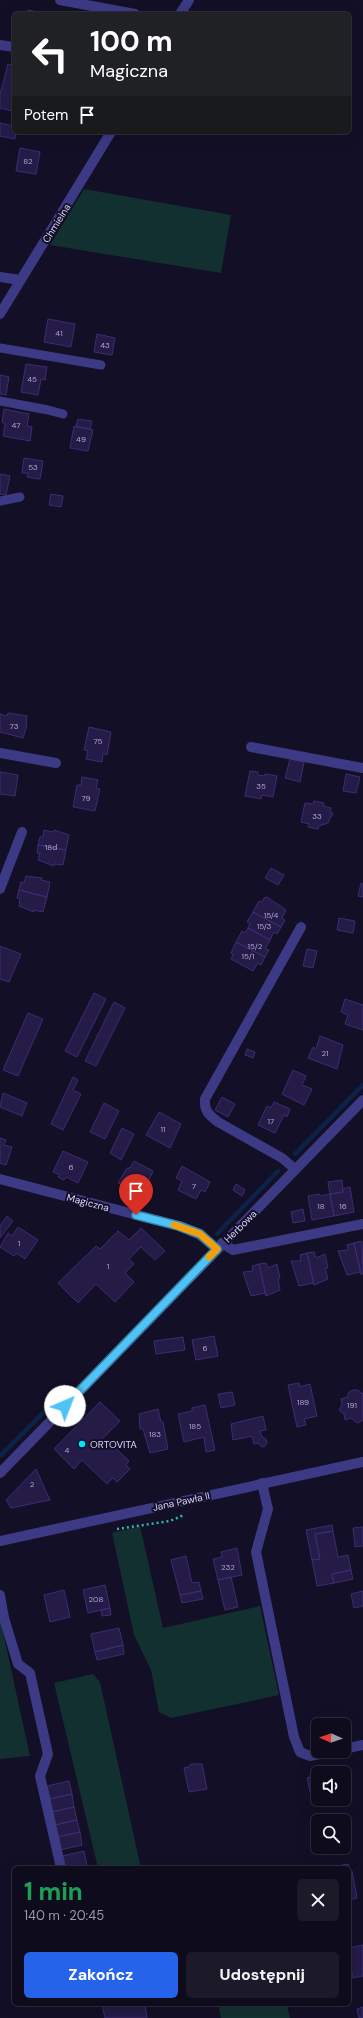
<!DOCTYPE html>
<html lang="pl">
<head>
<meta charset="utf-8">
<style>
	:root { --surface:#0e0b1c; --page:#1c1929; --text:#f1f3f6; --muted:#9b9ba3; --line:#2e2b3b; --accent:#2563eb }
	body { margin:0; font-family:"DM Sans",sans-serif; background:var(--page); color:var(--text); height:100vh; display:flex; flex-direction:column; font-size:15px; white-space:nowrap }
	* { box-sizing:border-box; margin:0 }
	p { font-size:13px; color:var(--muted) }
	.icon { flex:none; width:22px; height:22px; fill:none; stroke:currentColor; stroke-width:2; stroke-linecap:round; stroke-linejoin:round }
	.map { position:relative; flex:1; overflow:hidden }
	.panel { position:absolute; left:12px; top:1866px; width:339px; height:140px; display:flex; flex-direction:column; background:var(--surface); border-radius:6px; box-shadow:0 4px 16px #0002,0 0 0 1px var(--line) }
	.panel>* { flex:none }
	.hud { position:absolute; left:12px; top:12px; width:339px; height:122px; border-radius:6px; box-shadow:0 4px 16px #0002,0 0 0 1px var(--line); background:#202124; color:#fff; overflow:hidden }
	.needle { width:26px; rotate:272deg }
	.tools { position:absolute; left:311px; top:1718px; display:grid; gap:8px }
	.tools a { display:grid; place-items:center; width:40px; height:40px; border-radius:6px; background:var(--surface); box-shadow:0 4px 16px #0002,0 0 0 1px var(--line); font-size:20px }
	.pin { position:absolute; display:grid; place-items:center; width:34px; height:34px; color:#fff; margin:-41px -17px; border-radius:50% 50% 50% 0; rotate:-45deg; box-shadow:0 0 4px #0007 }
	.pin .icon { rotate:45deg }
	.me { position:absolute; width:44px; margin:-22px; rotate:44deg; stroke-linejoin:round; filter:drop-shadow(0 0 3px #0008) }
	.turn { display:flex; align-items:center; gap:14px; height:84px; padding:0 12px; font-size:18px }
	.turn .icon { width:52px; height:52px; stroke-width:2.5 }
	.turn b { display:block; font-size:28px; line-height:34px }
	.then { display:flex; align-items:center; height:38px; padding:0 12px; background:#0003; gap:8px; font-size:15px }
	.round { display:grid; place-items:center; flex:none; width:42px; height:42px; border-radius:6px; background:var(--page) }
	.headline { display:flex; align-items:center; justify-content:space-between; height:68px; padding:0 12px }
	h1 { font-size:24px; font-weight:800; line-height:30px; color:#1e9e55 }
	.cta { display:flex; gap:8px; margin-top:auto; padding:8px 12px }
	.cta a { flex:1; height:46px; border-radius:6px; background:var(--accent); color:#fff; font-size:16px; font-weight:800; line-height:46px; text-align:center }
	.cta a+a { background:var(--page); color:var(--text) }
	.map>svg:first-child { display:block }
</style>
</head>
<body>
<div class="map">
<svg width="363" height="2018" viewBox="0 0 363 2018">
	<rect width="100%" height="100%" fill="#130f26"/>
	<path fill="#12302f" d="M84 189 231 215 221 273 50 245Z
		M140 1526 163 1628 260 1606 279 1695 171 1718 159 1712 151 1670 134 1635 112 1533Z
		M0 1618 30 1756 0 1759Z
		M93 1674 100 1682 141 1868H98L54 1683Z
		M218 2004H287L290 2018H221Z"/>
	<g fill="none" stroke-linecap="round" stroke-linejoin="round">
		<path stroke="#0c2248" stroke-width="4.5" d="M295 1154 363 1085
			M217 1234 278 1171
			M0 1456 55 1401"/>
	</g>
	<path fill="#241b47" stroke="#3b2d73" d="M28 10 46 14H20V12L27 13Z
		M8 64 14 66V102L12 111 0 108V94Z
		M0 123 14 126V132H16L15 139 0 136Z
		M20 148 40 152 36 174 16 171Z
		M48 319 75 324 71 347 44 342Z
		M97 334 115 338 112 355 94 352Z
		M26 364 47 367 45 380 41 379 38 395 21 392Z
		M0 375 9 377 6 395 0 394Z
		M4 409 29 414 27 426 32 427 30 441 3 436 5 424 2 422Z
		M78 419 92 421 90 429 76 427Z
		M74 426 93 430 88 451 70 448Z
		M24 458 43 461 40 479 27 477 28 473H22Z
		M0 474 10 476 6 495 0 494Z
		M51 494 63 496 61 507 49 505Z
		M8 713 27 716 26 723 27 725 23 738 0 732V714L7 716Z
		M89 727 111 732 107 755 103 754 102 762 86 759 88 751 84 750Z
		M290 759 304 762 300 782 285 778Z
		M250 771 258 772V775L265 776V774L277 776 273 797 262 795 261 799 245 796Z
		M0 772 18 775 15 796 0 794Z
		M346 774 360 777 356 793 343 791Z
		M82 777 98 780 96 788 100 789 95 811 73 807 77 785H81Z
		M314 801 324 803 323 806 331 808 330 813H333L328 823 319 826 318 829 308 827 309 824 301 822 305 803 313 804Z
		M44 830 53 832 54 830 69 835 66 850 38 845 40 837H43Z
		M38 845 66 850 63 865 54 864V866L38 860 40 853H37Z
		M271 868 284 875 278 885 265 878Z
		M26 876 42 878 41 880 50 882 47 897 19 890 21 882 24 883Z
		M361 883 363 884V897L358 896Z
		M19 890 47 897 43 912 34 910V912L19 906 20 899 17 898Z
		M267 897 286 910 282 918 285 920 281 927 253 912 259 901 262 902 264 898Z
		M253 912 281 927 277 934 274 932 270 940 248 928 250 924 247 922Z
		M339 918 355 921 353 933 337 930Z
		M248 928 270 940 265 949 269 950 265 957 236 942 242 931 245 933Z
		M236 942 265 957 261 965 258 963 253 971 231 959 233 955 231 953Z
		M0 946 21 954 9 982 0 979Z
		M307 949 317 951 313 968 303 966Z
		M94 993 106 999 77 1057 65 1051Z
		M345 999 363 1005V1030L345 1024 348 1015 341 1012Z
		M114 1002 125 1008 96 1066 85 1061Z
		M28 1013 43 1019 18 1076 3 1070Z
		M320 1036 343 1045 337 1069 308 1058 313 1047 316 1049Z
		M247 1049 255 1052 253 1058 245 1055Z
		M293 1070 306 1076 302 1085 312 1089 304 1105 282 1094Z
		M73 1077 78 1080 73 1090 81 1094 63 1130 51 1124Z
		M3 1093 27 1103 22 1116 0 1107Z
		M222 1097 235 1104 228 1117 215 1110Z
		M274 1102 290 1109 287 1117 284 1115 275 1133 258 1125 267 1106 271 1108Z
		M104 1103 119 1111 105 1139 90 1132Z
		M159 1112 181 1124 170 1148 146 1135Z
		M122 1128 134 1134 121 1160 110 1153Z
		M0 1138 6 1140 4 1145 12 1147 6 1165 0 1163Z
		M63 1151 88 1162 78 1183 66 1177 64 1180 58 1177 60 1175 53 1172Z
		M134 1161 153 1171 147 1184 143 1183 138 1194 118 1183 127 1168H130Z
		M182 1166 210 1182 205 1192 201 1190 196 1199 178 1190 182 1181 176 1178Z
		M342 1180 343 1192 330 1194 328 1182Z
		M236 1184 245 1190 242 1196 233 1190Z
		M350 1187 354 1212 334 1216 330 1194 343 1192 342 1189Z
		M319 1194 320 1196 330 1194 334 1216 312 1220 308 1196Z
		M303 1209 305 1221 293 1223 291 1212Z
		M7 1216 13 1221 0 1238V1226Z
		M18 1227 38 1240 25 1259 16 1253 14 1256 0 1247 8 1233 12 1236Z
		M141 1228 165 1251 155 1260 141 1247 129 1259 134 1264 125 1273 134 1282 115 1302 96 1284 78 1303 58 1283 96 1246 100 1249 118 1231 129 1240Z
		M362 1241 363 1274H361L354 1243Z
		M354 1243 361 1274 360 1272 347 1275 338 1251 348 1250 347 1245Z
		M314 1252 316 1258 325 1254 328 1268H325L328 1279 314 1285 307 1253Z
		M307 1253 314 1285 313 1283 299 1286 291 1261H301L300 1255Z
		M266 1263 268 1268 277 1264 280 1278 278 1279 280 1290 266 1296 259 1264Z
		M259 1264 266 1296 265 1293 251 1296 243 1272 253 1271 252 1266Z
		M214 1336 218 1356 196 1360 192 1340Z
		M183 1337 185 1350 156 1354 154 1341Z
		M299 1383 300 1387 310 1384 317 1416 304 1419 306 1425 297 1427 288 1385Z
		M353 1390H358L363 1394V1420L357 1423 351 1418 345 1420 344 1414 339 1410 342 1405 341 1399 347 1397 349 1392Z
		M232 1392 235 1405 221 1408 218 1394Z
		M100 1402 120 1421 101 1440 107 1446 110 1443 129 1461 126 1465 130 1469 117 1482 113 1478 107 1484 82 1460 74 1469 54 1449Z
		M205 1405 215 1450 206 1452 204 1437 184 1442 178 1414 192 1411V1408Z
		M158 1409 161 1422H163L168 1449 150 1453 143 1429H140L139 1414Z
		M263 1416 266 1430 260 1431 262 1437 266 1439 267 1443 265 1446 262 1447 258 1443 254 1444 252 1436 233 1440 231 1424Z
		M36 1469 50 1500 11 1508 6 1500Z
		M332 1525 333 1531 315 1534 320 1559 312 1560 306 1530Z
		M363 1527V1546L355 1547 353 1528Z
		M333 1531 338 1557 348 1555 351 1570 332 1574 334 1583 317 1586 312 1560 320 1559 315 1534Z
		M237 1548 242 1575 218 1580 213 1559 222 1557 221 1552Z
		M186 1556 192 1583 199 1582 201 1591 180 1595 171 1560Z
		M351 1570 353 1579 334 1583 332 1574Z
		M231 1577 238 1607 225 1610 218 1580Z
		M105 1585 110 1608 88 1613 83 1590Z
		M64 1590 70 1617 50 1622 44 1595Z
		M201 1591 203 1599 182 1603 180 1595Z
		M363 1591V1606L354 1608 351 1594Z
		M110 1608 111 1615 102 1616 101 1610Z
		M119 1628 123 1645 95 1652 91 1634Z
		M123 1645 124 1654 97 1660 95 1652Z
		M191 1764H202L207 1789 189 1792 184 1768 189 1767Z
		M318 1775V1799H334L335 1801 313 1804 307 1778Z
		M69 1781 72 1794 50 1799 47 1786Z
		M72 1794 74 1807 52 1812 50 1799Z
		M74 1807 77 1820 55 1825 52 1812Z
		M77 1820 80 1832 57 1837 55 1825Z
		M80 1832 82 1845 60 1850 57 1837Z
		M84 1851 87 1866 64 1868 62 1856Z
		M348 1864 349 1868H332V1867Z
		M349 1869 350 1872 352 1871 357 1898 349 1900Z
		M363 1945V1976L353 1978 349 1959V1956L351 1955 349 1948Z
		M102 2004H145L147 2018H105Z
		M363 2007V2018H359L357 2009Z"/>
	<g fill="none" stroke-linecap="round" stroke-linejoin="round">
		<path stroke="#2fb8b0" stroke-width="2.5" stroke-dasharray="2 3" stroke-linecap="butt" d="M117 1529 170 1521 184 1515"/>
		<path stroke="#3d3a85" stroke-width="9" d="M0 348 101 365
			M0 401 48 410 63 414
			M0 501 20 497"/>
		<path stroke="#3d3a85" stroke-width="10" d="M60 0 135 14
			M180 14 189 0
			M0 45 14 47
			M0 277 20 280
			M0 314 111 132
			M251 747 363 768
			M0 753 56 763
			M0 889 22 832
			M295 1169 282 1158 218 1122C209 1115 204 1111 205 1099L301 927
			M0 1179 179 1226 200 1235 217 1249
			M222 1243 233 1250 363 1224
			M0 1473 363 1100
			M262 1483 268 1509 256 1552 294 1737 300 1752 310 1756 334 1751
			M0 1595 4 1618 18 1664 30 1673 48 1754 40 1776 61 1868
			M344 1749 363 1745"/>
		<path stroke="#3d3a85" stroke-width="10" d="M0 1541 363 1462"/>
	</g>
	<g fill="none" stroke-linecap="round" stroke-linejoin="round">
		<g stroke="#337fa1" stroke-width="10">
			<path id="route" d="M65 1406 217 1249 200 1234 179 1226 136 1215"/>
		</g>
		<use href="#route" stroke="#4fc3f7" stroke-width="7"/>
		<path stroke="#f59e0b" stroke-width="7" d="M174 1225 200 1234 217 1249 209 1257"/>
	</g>
	<circle fill="#00e5ff" stroke="#130f26" stroke-width="1.5" cx="82" cy="1444" r="4"/>
	<g text-anchor="middle" stroke-width="4" stroke-linejoin="round" paint-order="stroke">
		<g font-size="8" fill="#aca6d1">
			<text x="28" y="164">82</text>
			<text x="59" y="336">41</text>
			<text x="105" y="348">43</text>
			<text x="32" y="382">45</text>
			<text x="16" y="428">47</text>
			<text x="81" y="442">49</text>
			<text x="33" y="470">53</text>
			<text x="14" y="729">73</text>
			<text x="98" y="744">75</text>
			<text x="261" y="789">35</text>
			<text x="86" y="801">79</text>
			<text x="317" y="819">33</text>
			<text x="51" y="850">18d</text>
			<text x="271" y="918">15/4</text>
			<text x="264" y="929">15/3</text>
			<text x="255" y="949">15/2</text>
			<text x="248" y="959">15/1</text>
			<text x="325" y="1056">21</text>
			<text x="271" y="1124">17</text>
			<text x="163" y="1132">11</text>
			<text x="71" y="1170">6</text>
			<text x="194" y="1189">7</text>
			<text x="321" y="1209">18</text>
			<text x="343" y="1209">16</text>
			<text x="19" y="1246">1</text>
			<text x="108" y="1269">1</text>
			<text x="205" y="1351">6</text>
			<text x="303" y="1405">189</text>
			<text x="352" y="1408">191</text>
			<text x="195" y="1429">185</text>
			<text x="155" y="1437">183</text>
			<text x="67" y="1453">4</text>
			<text x="32" y="1487">2</text>
			<text x="228" y="1570">232</text>
			<text x="96" y="1602">208</text>
		</g>
		<g font-size="10" fill="#d9d4ff" stroke="#130f26">
			<text transform="translate(56 223) rotate(-58)" y="4">Chmielna</text>
			<text transform="translate(88 1202) rotate(15)" y="4">Magiczna</text>
			<text transform="translate(240 1226) rotate(-45)" y="4">Herbowa</text>
			<text transform="translate(181 1501) rotate(-12)" y="4">Jana Pawła II</text>
		</g>
		<g font-size="10" fill="#d9d4ff" stroke="#130f26" text-anchor="start">
			<text x="90" y="1448">ORTOVITA</text>
		</g>
	</g>
</svg>
<div class="tools">
<a><svg class="needle" viewBox="-14 -14 28 28"><path d="M0-13l5 13h-10z" fill="#e53935"/><path d="M0 13l5-13h-10z" fill="#9b9ba3"/></svg></a>
<a><svg class="icon" aria-label="sound" viewBox="0 0 24 24"><path d="M4 9h4l5-4v14l-5-4H4zM17 9q2 3 0 6"/></svg></a>
<a><svg class="icon" aria-label="search" viewBox="0 0 24 24"><circle cx="10" cy="10" r="6"/><path d="M15 15l6 6"/></svg></a>
</div>
<div class="pin" style="left:136px;top:1215px;background:#d93025"><svg class="icon" aria-label="arrive" viewBox="0 0 24 24"><path d="M6 21V4h12l-3 4 3 4H6"/></svg></div>
<svg class="me" style="left:65px;top:1406px" viewBox="-20 -20 40 40"><circle r="19" fill="#fff"/><path d="M0-13L10 11 0 6-10 11z" fill="#4fc3f7"/></svg>
<div class="hud">
<div class="turn"><svg class="icon" aria-label="left" viewBox="0 0 24 24"><path d="M17 20v-9H6M10 6l-5 5 5 5"/></svg><div><b>100 m</b>Magiczna</div></div>
<div class="then">Potem<svg class="icon" aria-label="arrive" viewBox="0 0 24 24"><path d="M6 21V4h12l-3 4 3 4H6"/></svg></div>
</div>
<section class="panel">
<div class="headline"><div><h1>1 min</h1><p>140 m · 20:45</p></div><a class="round"><svg class="icon" aria-label="close" viewBox="0 0 24 24"><path d="M6 6l12 12M18 6L6 18"/></svg></a></div>
<div class="cta"><a>Zakończ</a><a>Udostępnij</a></div>
</section>
</div>
</body>
</html>
